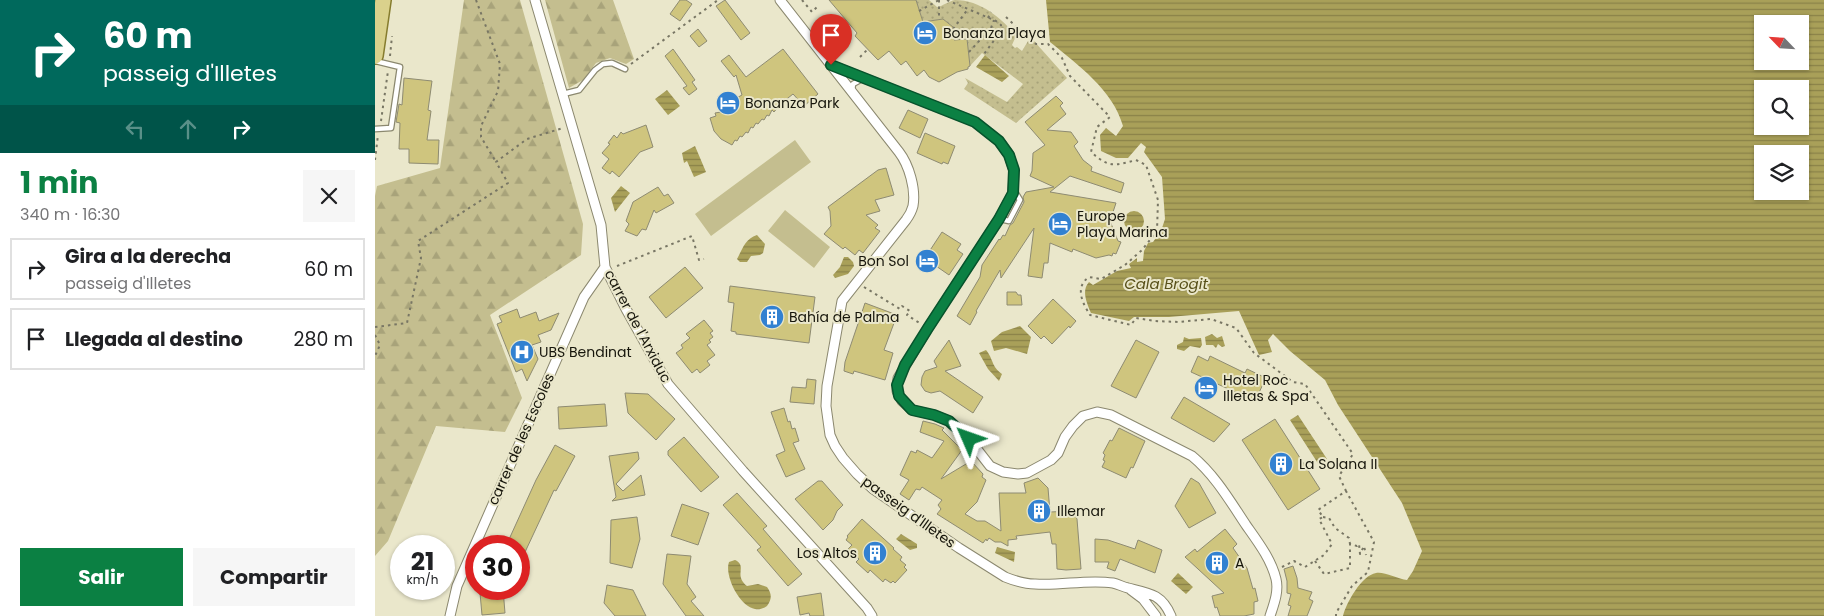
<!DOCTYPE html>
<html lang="es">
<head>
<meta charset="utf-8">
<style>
	:root { --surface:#fff; --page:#f6f6f6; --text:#202124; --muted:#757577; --line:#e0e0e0; --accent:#0b8043 }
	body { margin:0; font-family:Poppins,sans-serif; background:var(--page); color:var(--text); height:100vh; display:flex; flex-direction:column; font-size:19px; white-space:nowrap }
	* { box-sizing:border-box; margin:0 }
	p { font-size:16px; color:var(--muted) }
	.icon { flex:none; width:28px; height:28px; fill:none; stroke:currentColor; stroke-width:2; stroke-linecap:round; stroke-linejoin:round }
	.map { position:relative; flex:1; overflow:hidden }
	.details { display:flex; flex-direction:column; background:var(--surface); width:375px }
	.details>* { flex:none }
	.top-card { background:#00695c; color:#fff; overflow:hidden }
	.needle { width:32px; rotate:295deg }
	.controls { position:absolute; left:1379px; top:15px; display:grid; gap:10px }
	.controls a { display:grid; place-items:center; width:55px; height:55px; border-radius:0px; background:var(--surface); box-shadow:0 1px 4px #0004; font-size:25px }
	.speed { position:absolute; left:15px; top:535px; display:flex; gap:10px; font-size:25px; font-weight:700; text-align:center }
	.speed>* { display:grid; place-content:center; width:65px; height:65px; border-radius:50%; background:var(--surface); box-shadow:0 1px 4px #0004; line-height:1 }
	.speed small { font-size:12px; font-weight:400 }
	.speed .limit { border:8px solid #d22; background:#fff; color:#111 }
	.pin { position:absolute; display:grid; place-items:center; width:42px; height:42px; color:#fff; margin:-51px -21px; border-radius:50% 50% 50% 0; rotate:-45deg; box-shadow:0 0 5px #0007 }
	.pin .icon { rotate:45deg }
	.me { position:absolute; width:55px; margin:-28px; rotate:313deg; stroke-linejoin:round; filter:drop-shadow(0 0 4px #0008) }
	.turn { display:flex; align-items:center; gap:18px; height:105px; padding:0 20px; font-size:22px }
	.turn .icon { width:65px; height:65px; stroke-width:2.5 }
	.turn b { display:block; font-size:35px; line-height:42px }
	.lanes { display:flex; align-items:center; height:48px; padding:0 20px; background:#0003; justify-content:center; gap:25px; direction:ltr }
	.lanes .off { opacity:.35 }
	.round { display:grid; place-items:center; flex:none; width:52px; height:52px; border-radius:0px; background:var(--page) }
	.summary { display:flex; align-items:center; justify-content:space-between; height:85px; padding:0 20px }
	h1 { font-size:30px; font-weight:700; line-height:38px; color:var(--accent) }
	.action { display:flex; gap:10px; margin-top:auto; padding:10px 20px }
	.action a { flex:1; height:58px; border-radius:0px; background:var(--accent); color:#fff; font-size:20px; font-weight:700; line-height:58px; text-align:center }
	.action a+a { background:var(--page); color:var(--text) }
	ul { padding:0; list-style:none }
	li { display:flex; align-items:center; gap:15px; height:62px; margin:0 10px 8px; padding:0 10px; border:2px solid var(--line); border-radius:0px }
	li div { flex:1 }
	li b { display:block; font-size:19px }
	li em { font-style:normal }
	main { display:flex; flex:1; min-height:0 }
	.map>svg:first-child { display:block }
</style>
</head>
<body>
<main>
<section class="details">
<div class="top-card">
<div class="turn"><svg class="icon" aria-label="right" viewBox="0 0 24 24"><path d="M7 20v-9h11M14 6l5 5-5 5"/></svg><div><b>60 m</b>passeig d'Illetes</div></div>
<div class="lanes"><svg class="icon off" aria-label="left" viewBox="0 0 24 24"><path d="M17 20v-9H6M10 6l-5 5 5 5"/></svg><svg class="icon off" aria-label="ahead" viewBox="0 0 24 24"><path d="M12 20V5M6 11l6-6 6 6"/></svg><svg class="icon" aria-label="right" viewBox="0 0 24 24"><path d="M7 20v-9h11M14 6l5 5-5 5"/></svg></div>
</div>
<div class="summary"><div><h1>1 min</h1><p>340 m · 16:30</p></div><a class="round"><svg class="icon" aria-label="close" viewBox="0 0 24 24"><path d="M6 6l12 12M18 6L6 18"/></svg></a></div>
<ul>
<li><svg class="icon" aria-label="right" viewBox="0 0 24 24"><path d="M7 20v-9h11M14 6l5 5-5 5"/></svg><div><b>Gira a la derecha</b><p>passeig d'Illetes</p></div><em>60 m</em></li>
<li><svg class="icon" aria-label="arrive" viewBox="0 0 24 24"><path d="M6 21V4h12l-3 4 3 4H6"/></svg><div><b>Llegada al destino</b></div><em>280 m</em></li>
</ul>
<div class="action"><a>Salir</a><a>Compartir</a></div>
</section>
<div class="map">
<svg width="1449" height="616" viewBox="0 0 1449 616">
	<defs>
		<pattern id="grass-dots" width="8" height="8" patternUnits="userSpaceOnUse" patternTransform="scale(1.25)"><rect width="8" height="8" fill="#c4be8f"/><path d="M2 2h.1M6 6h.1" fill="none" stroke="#a8a37a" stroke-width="1.8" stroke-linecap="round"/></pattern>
		<pattern id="forest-firs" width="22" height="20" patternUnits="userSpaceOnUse" patternTransform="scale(1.25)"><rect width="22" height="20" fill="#c4be8f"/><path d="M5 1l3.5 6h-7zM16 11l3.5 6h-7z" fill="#a8a37a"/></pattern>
		<pattern id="water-rules" width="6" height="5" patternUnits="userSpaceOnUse" patternTransform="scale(1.25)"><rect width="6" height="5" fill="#a9a059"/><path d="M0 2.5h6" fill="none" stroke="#898148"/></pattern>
	</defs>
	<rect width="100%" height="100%" fill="#eae7cb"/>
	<path fill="url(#grass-dots)" d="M541 0H554L562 7C568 6 574 1 580 0 605 0 627 18 641 36L637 45 640 48 642 47 647 51 653 41H659L692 78 641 123 589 89 593 83 590 78 632 102 648 84 607 53 595 66 592 39 579 40 578 27 568 19 548 22Z"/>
	<path fill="url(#forest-firs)" d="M89 0H145L208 224 206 255 115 315 147 398 130 432 61 426 13 541 0 556V196L2 186 65 168Z
		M170 0H238L259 59 251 64 235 58 221 63 208 80 194 88Z"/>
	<path fill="#c4be8f" d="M420 140 436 162 336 236 320 214Z
		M410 210 455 247 439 268 393 231Z"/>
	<path fill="url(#water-rules)" fill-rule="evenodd" d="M671 0H1449V616H968C971 603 987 575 1001 573 1008 571 1023 579 1032 580L1038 571 1047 551 1027 503 963 405 950 380 915 351 898 334 893 340 897 352 884 355 864 311 794 317H759L754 321 716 313C712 303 706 291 714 282L718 285 742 271 756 268 754 264 762 258V262L768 261 769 251 773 243 778 242 786 231 790 219 787 177 769 152 771 147 766 143 753 158H741L726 151 725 135 731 128 741 136 748 126C738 90 703 65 675 42ZM1388 24H1425V61H1388ZM1388 89H1425V126H1388ZM1388 154H1425V191H1388Z
		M610 55 634 76 627 82 601 67Z
		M292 90 305 106 293 115 280 99Z
		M320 146 331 172 319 177 312 161 309 163 307 153Z
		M246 186 255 193 240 212 236 198Z
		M749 221a10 10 0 1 1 20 0a10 10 0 1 1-20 0Z
		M382 235 390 244 388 253 385 255 376 256 372 262H365L362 259C368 248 370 239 382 235Z
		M469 257H473L478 262 479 266 473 274 460 278 458 275 465 267Z
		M645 326 656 337 652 354 631 348 619 351 616 341 627 332Z
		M837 334 842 338 847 336 850 346 847 347 843 344 841 348 838 345H831L830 337Z
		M809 337 814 339 826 338 827 345 825 348 815 346 809 351 802 349V345L808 342Z
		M611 350C619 360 616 366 627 374L624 381 613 369 604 353Z
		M923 415 952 459 944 465 915 420Z
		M526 534 542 544V548L535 550 521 539Z
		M622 547 640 552 639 562 620 553Z
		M360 560C373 566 358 575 372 586L383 584 392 587C397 594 397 599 392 606 389 608 385 610 380 609 365 607 349 576 354 562Z
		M803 573 818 587 811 594 796 581Z"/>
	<path fill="#cfc57e" stroke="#8e8b72" d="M305 0H311L317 4 305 21 295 14Z
		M350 0 375 33 366 40 341 6Z
		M454 0H541L548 22 568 19 578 27 579 40 592 39 595 66 593 67V69L582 72 564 82 554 77 549 70 542 76 531 61 526 65 514 51 503 60 480 36 482 33Z
		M323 29 332 41 324 47 315 36Z
		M298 49 320 80 317 82 322 89 314 95 308 88 312 86 290 56Z
		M408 49 443 94 429 106 418 94 408 102 405 108 403 107 399 112 397 110 394 116 392 115 389 120 387 119 383 124 381 123 378 128 376 127 373 133 371 132 367 137 365 136 362 141 360 140 357 145 346 139 339 131 335 118 341 116 340 113 346 112 345 109 351 108V105L357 103 356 101 367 95 361 75 359 77 346 61 354 55 371 77Z
		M29 78 57 81 53 110 56 111 52 140H64L63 164 34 163V149H24L25 123 21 122 24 104 27 105Z
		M681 96 688 103 685 106 691 114 672 130 696 132 703 142 699 146 708 160 717 167 716 171 749 183 746 193 695 176 675 192 741 203 735 221 743 241 746 242 741 254 738 253 737 256 734 255 721 258 698 249 697 252 675 243 673 263H669L667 278 653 276 659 228 626 278 625 270 601 311 602 312 595 325 582 316 605 277 607 265 624 239 625 240 628 235 630 236 635 225 638 223 649 202 648 197 651 192 679 187 655 176 657 171 658 153 670 145 650 122Z
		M533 110 553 119 545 138 524 128Z
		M271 125 278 147 265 152 244 177 237 171 235 174 227 168 234 159 227 153 235 144 233 143 239 135 242 138 246 132 248 134Z
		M550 133 580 146 573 164 568 162 567 164 542 153Z
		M511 168 519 195 500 200 505 211 491 215 503 225 500 228 505 231 488 253 484 250 480 255 470 247 468 249 449 234 456 226 455 211 453 207 503 170Z
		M283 187 289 196 293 194 299 203 281 213 279 210 271 230 267 229 262 236 250 231 254 224 251 221 258 202Z
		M567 232 586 244 582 250 588 254 574 275 561 266 558 271 546 264Z
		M310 267 328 288 291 318 274 297Z
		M355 286 440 297 434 343 361 334V332L356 331 359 303 353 302Z
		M632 292H641L643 295H646L647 305H632Z
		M678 299 701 321 695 328 694 326 677 344 669 336 666 339 653 326Z
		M490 303 522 315 509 350 518 353 510 380 479 371 478 374 469 371 470 362Z
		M142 309 145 318 161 312 164 321 184 313 176 330 163 335 166 342 157 345 163 359 152 381 147 369 141 372 122 324 127 322 124 316Z
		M329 320 338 331 335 333 338 337 334 340 336 342 332 345 340 355 332 361 335 365 325 373 322 369 317 373 301 353 308 348 306 345 315 338 311 334Z
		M574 340 586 366 570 371 608 397 598 413 565 391 556 393 550 391 546 385 547 377 550 371 562 367 559 361Z
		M761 340 784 352 761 398 736 386Z
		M823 356 833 361 835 356 870 373 872 369 891 378 880 401 816 372Z
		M432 379 441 380 439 404 415 402 417 387 431 388Z
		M250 393 273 394 300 419 281 440 253 413Z
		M809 397 855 424 839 442 796 418Z
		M230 404 232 426 184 429 183 407Z
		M409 408 413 422 415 421 417 429 420 428 424 441 418 443 430 469 411 477 401 455 410 451 396 412Z
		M900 419 945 489 913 510 867 440Z
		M548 421 560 424 569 428 567 430 587 450 566 479 596 461 608 474 607 477 611 480 602 502 590 514 602 521H610L626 531 624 493H651L649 483 663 478 673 488 675 512 697 511 702 519 706 569 691 570 682 569 681 544H677L675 532 641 536 642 539 633 540V546L626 542H620L614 538 612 541 611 539 608 543 562 514 566 509 563 505 567 500 547 487 545 490 541 489 534 500 525 494 534 480 525 475 536 451 541 453 542 450 557 458 569 441 545 432Z
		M744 428 770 441 758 468 756 467 751 478 727 467 730 461 728 460 730 455 728 453 735 440 737 441Z
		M309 437 344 477 326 492 293 455V451Z
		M180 445 200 456 181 491 179 490 144 565V546H131L161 480Z
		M263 452 264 459 241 484 248 491 266 475 270 495 237 501 241 497 234 456Z
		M816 478 824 483 841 513 814 528 800 506Z
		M443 481H447L468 505 462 511 458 520 448 530 420 499Z
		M362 493 392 526 388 529 427 574 413 586 382 550 386 547 348 505Z
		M307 504 334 513 323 545 296 536Z
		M262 517 265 539 257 568 235 563 236 520Z
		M487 519 519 548 518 549 527 557 525 560 531 565 529 567 532 570 520 583 518 581 516 583 510 579 508 582 495 570 493 573 481 562 484 559 473 549 477 545 471 540 473 537 472 536Z
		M850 529 862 544 858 548 872 568 878 589 880 588 883 601 879 602V614L869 616H845L842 607 840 608 837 596 849 593 810 557 820 549 822 552Z
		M720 539 733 540 760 549 763 540 787 550 780 573 745 559 740 571 732 568 734 562H720Z
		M292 554 316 556 312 584 321 597 316 601 329 616H311L288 584Z
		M918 566 922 578 923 588 937 592 934 599 938 601 932 616H913L916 606 913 605 916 594 912 593V581L909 569Z
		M232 585 258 590 271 616H240L229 603Z
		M107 589H128L130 613 107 615 105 593Z
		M446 593 449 616H435L434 613 425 615 422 597Z"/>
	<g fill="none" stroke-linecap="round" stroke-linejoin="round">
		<g stroke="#8b886f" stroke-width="7">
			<path id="lane" d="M477 91 478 84 487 79
				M188 94 204 90 220 70 228 64 237 63 250 69
				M0 129 16 128 25 67 0 61
				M625 219 634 221 645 200 639 190"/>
		</g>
		<g stroke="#8b886f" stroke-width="11">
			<path id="street" d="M160 0 226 225 230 267 251 309 293 384 368 471 492 608 497 616
				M405 0 524 152C534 165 541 189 538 206 537 210 534 216 531 220L467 301 452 386 451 406 455 435 460 446 468 458 482 474 498 489 584 548 630 577C640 581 649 584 660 584 686 586 712 579 738 583 743 584 748 587 753 588 774 593 787 594 796 616
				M456 65 600 122 624 141 634 155 639 171 638 193 624 219 553 328 523 378 522 391 527 401 537 410 559 415 574 421 594 439 615 466 628 472 643 474 652 473 676 460 683 453 690 437 698 426 708 416 722 412 736 415 817 456C840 475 855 501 871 525 883 542 896 559 901 579 904 591 899 604 895 616
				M756 590 768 599 781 616
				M75 616 82 586 209 297 230 267"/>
		</g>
		<g stroke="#867c2e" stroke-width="18">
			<path id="primary" d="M0 56 8 0"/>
		</g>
		<path stroke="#787664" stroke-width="2" stroke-dasharray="2.5 4" stroke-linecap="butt" d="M101 0 125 64 123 91 106 126V137L121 162
			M427 0 437 12 443 6
			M564 0V19
			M572 0 621 21 626 25V31L609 54
			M544 11 564 0
			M631 17 654 39 661 44H673L687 58 695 76 735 117 722 127 716 152C734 168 739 166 761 160L771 165 783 200 782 231 767 250 750 265 726 279 714 277C699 287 708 304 715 315L756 325 761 318 780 321 803 322 836 319 861 328 879 353 918 382 930 384 978 454 964 476 971 491
			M613 18 616 12
			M578 29 593 9
			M594 52 616 28 619 20
			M15 56 17 36
			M485 57 493 49
			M256 64 343 0
			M6 121 13 71
			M0 160 3 135
			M242 266 317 236 324 260 329 259
			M489 287 525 309 527 306 535 311 532 315 546 324
			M0 327 32 323 46 258 43 241 133 183 121 162 152 139 188 128
			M0 335 5 345 0 356
			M948 517 954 518 960 528 974 538 975 544
			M940 561 949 574 975 568V544L982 546 984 544 985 554 989 546 991 555
			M907 567 919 561 930 567 949 555 957 544 944 519 948 517 943 510 971 491 999 542 993 572 977 586 961 613V616"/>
		<use href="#lane" stroke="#fff" stroke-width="4.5"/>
		<use href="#street" stroke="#fff" stroke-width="9"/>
		<use href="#primary" stroke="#dad18c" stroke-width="15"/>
	</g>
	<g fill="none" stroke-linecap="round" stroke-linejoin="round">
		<g stroke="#07532c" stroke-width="12">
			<path id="route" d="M456 65 600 122 624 141 634 155 639 170 638 193 624 219 553 328 530 365 522 385 524 396 537 410 559 415 574 421 594 439"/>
		</g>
		<use href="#route" stroke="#0b8043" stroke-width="9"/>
	</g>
	<defs>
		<g id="hotel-disc" transform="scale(1.25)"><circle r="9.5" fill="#3281d1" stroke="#eae7cb"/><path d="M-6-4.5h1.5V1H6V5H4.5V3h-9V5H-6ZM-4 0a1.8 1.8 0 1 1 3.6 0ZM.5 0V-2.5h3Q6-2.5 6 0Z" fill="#fff"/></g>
		<g id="building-disc" transform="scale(1.25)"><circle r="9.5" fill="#3281d1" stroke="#eae7cb"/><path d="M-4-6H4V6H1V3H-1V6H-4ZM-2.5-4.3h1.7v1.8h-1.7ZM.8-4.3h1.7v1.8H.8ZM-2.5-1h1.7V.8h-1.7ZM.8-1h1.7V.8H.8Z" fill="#fff"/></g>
		<g id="hospital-disc" transform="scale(1.25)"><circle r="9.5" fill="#3281d1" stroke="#eae7cb"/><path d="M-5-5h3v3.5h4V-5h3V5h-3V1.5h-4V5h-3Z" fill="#fff"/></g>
	</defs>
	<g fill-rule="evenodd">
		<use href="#hotel-disc" x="550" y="33"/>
		<use href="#hotel-disc" x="353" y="103"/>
		<use href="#hotel-disc" x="685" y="224"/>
		<use href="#hotel-disc" x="552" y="261"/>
		<use href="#building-disc" x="397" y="317"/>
		<use href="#hospital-disc" x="147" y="352"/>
		<use href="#hotel-disc" x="831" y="388"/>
		<use href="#building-disc" x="906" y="464"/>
		<use href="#building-disc" x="664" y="511"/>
		<use href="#building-disc" x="500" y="553"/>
		<use href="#building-disc" x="842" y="563"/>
	</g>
	<g text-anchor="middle" stroke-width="4" stroke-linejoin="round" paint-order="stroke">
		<g font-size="14" fill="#17160c" stroke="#eae7cb" text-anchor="start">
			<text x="568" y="38">Bonanza Playa</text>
			<text x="370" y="108">Bonanza Park</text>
			<text x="702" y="221">Europe<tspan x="702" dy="16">Playa Marina</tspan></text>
			<text x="534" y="266" text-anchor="end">Bon Sol</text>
			<text x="414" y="322">Bahía de Palma</text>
			<text x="164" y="357">UBS Bendinat</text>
			<text x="848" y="385">Hotel Roc<tspan x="848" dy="16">Illetas &amp; Spa</tspan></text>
			<text x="924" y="469">La Solana II</text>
			<text x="682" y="516">Illemar</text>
			<text x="482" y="558" text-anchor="end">Los Altos</text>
			<text x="860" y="568">A</text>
		</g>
		<g font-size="14" fill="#17160c" stroke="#eae7cb">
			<text transform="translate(263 326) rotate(62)" y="5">carrer de l'Arxiduc</text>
			<text transform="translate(146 439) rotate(-66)" y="5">carrer de les Escoles</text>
			<text transform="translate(534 512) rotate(36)" y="5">passeig d'Illetes</text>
		</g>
		<g font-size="15" font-style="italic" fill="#58501a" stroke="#eae7cb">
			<text x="791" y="289">Cala Brogit</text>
		</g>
	</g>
</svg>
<div class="controls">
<a><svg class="needle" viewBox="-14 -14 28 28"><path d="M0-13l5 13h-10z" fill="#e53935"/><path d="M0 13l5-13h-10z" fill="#757577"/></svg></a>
<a><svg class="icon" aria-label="search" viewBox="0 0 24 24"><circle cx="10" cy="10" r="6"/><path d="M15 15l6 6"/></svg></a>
<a><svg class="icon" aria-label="layers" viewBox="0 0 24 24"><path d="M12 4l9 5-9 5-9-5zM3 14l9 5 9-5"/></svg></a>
</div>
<div class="speed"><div>21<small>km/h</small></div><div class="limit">30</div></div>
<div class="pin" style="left:456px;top:65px;background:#d93025"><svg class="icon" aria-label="arrive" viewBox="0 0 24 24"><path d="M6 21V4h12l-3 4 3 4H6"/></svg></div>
<svg class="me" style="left:594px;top:439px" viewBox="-20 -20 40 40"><path d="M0-17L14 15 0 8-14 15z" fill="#0b8043" stroke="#fff" stroke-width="4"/></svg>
</div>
</main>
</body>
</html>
